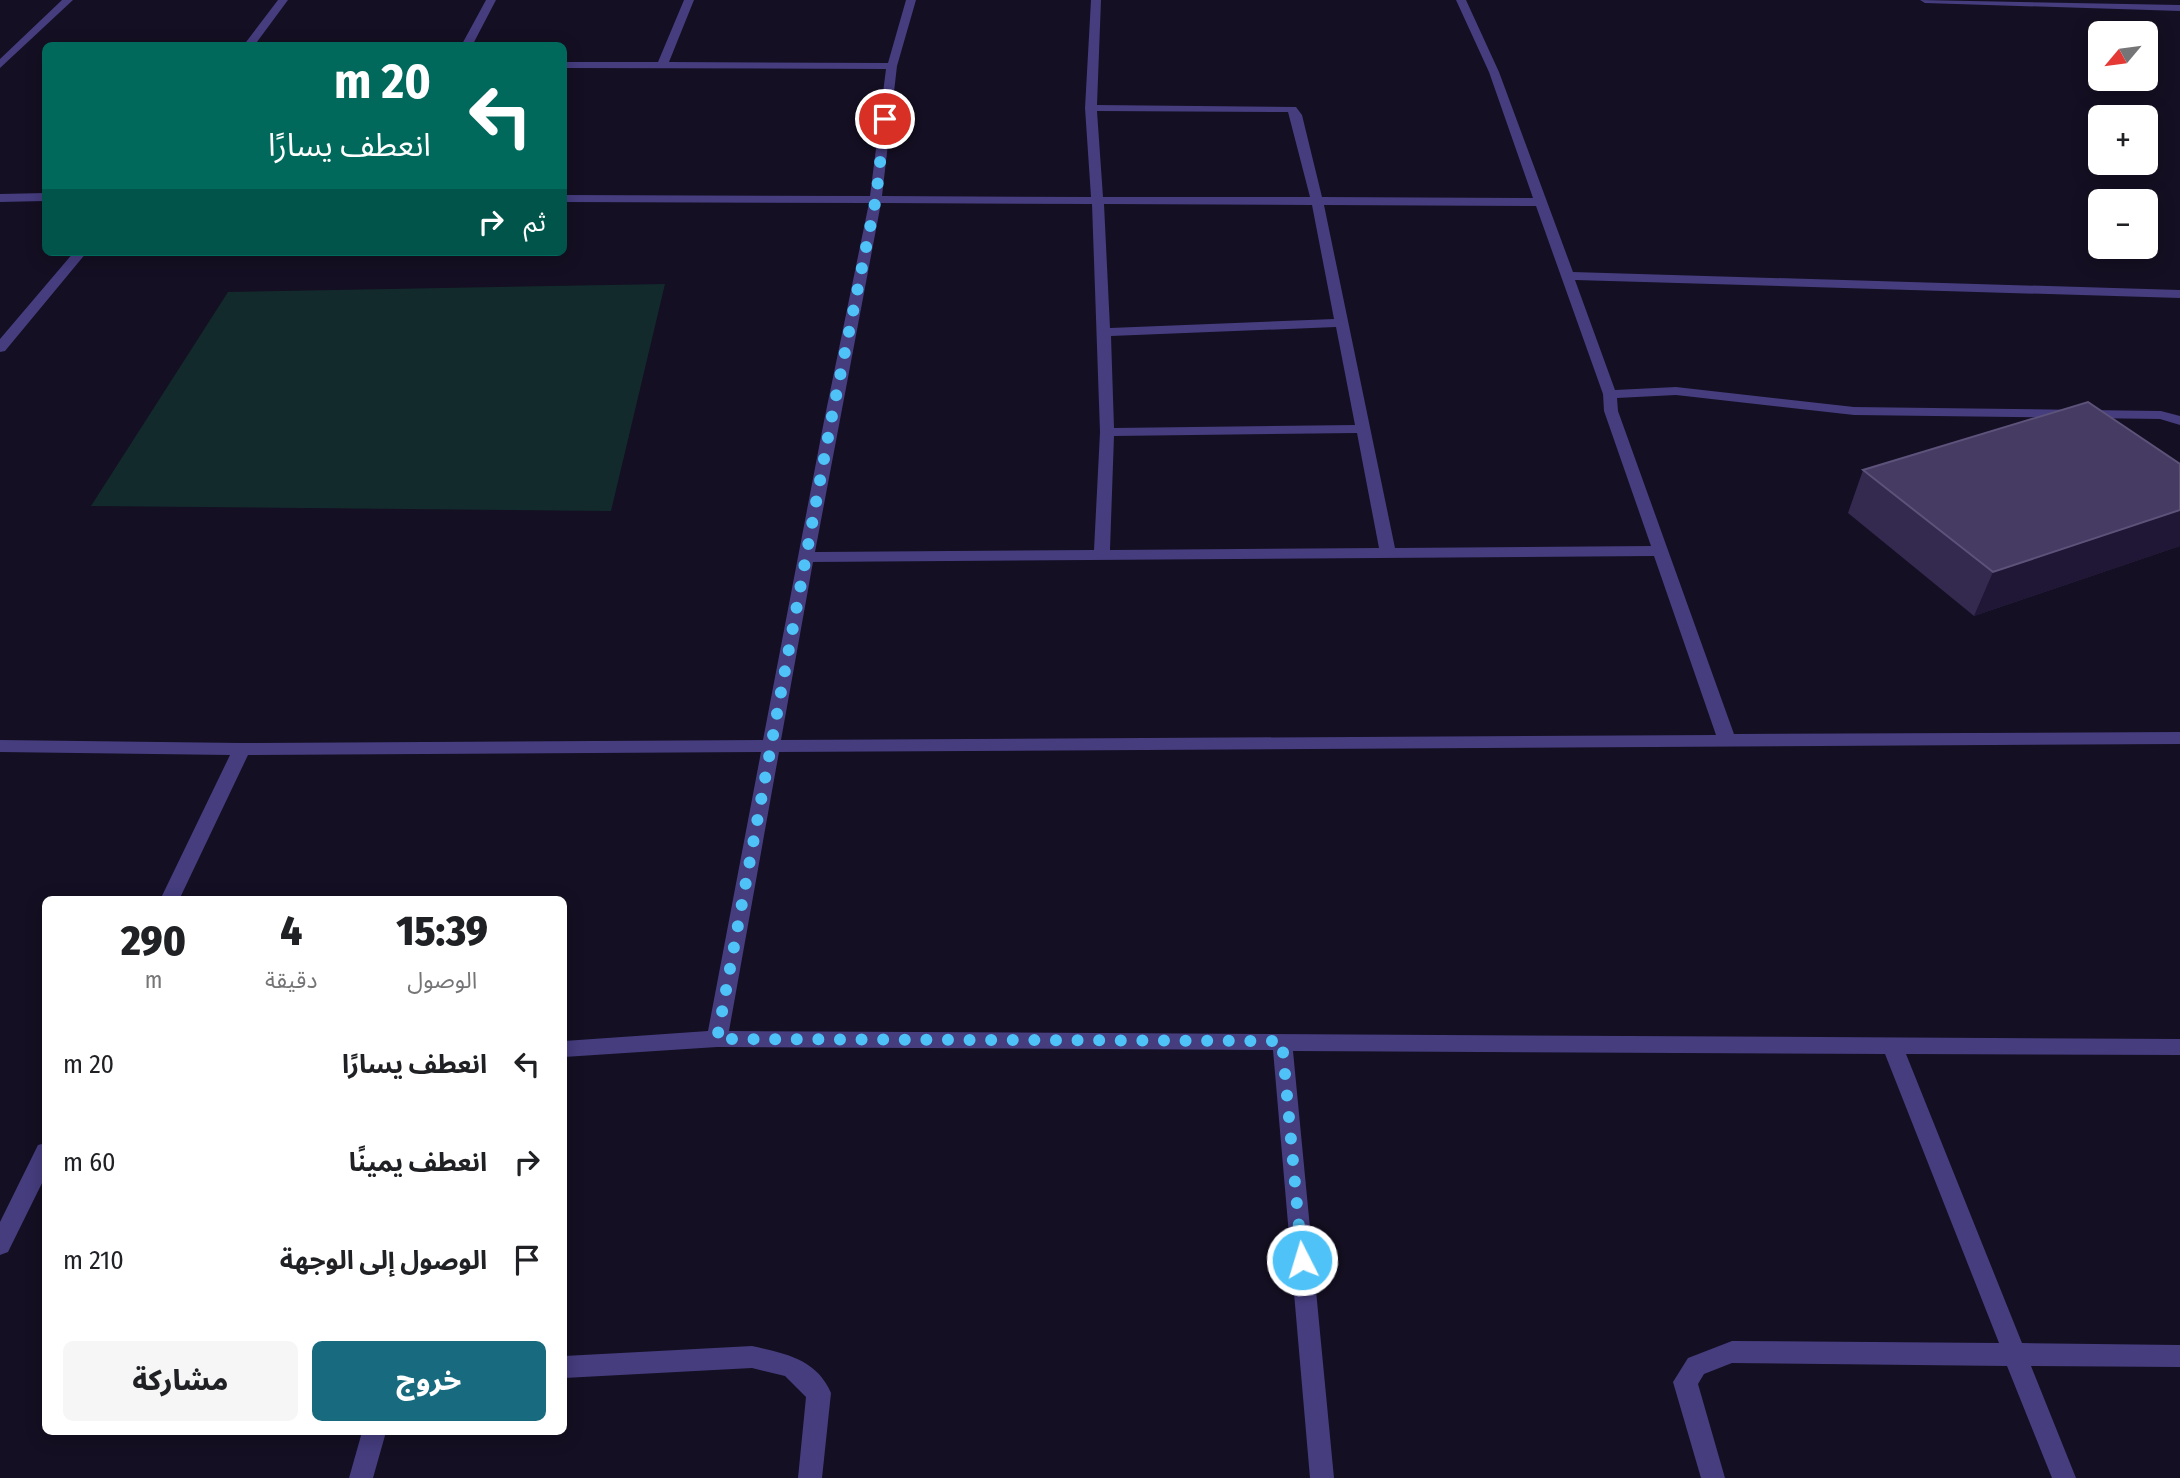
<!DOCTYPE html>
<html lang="ar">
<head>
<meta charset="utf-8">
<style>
	:root { --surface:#fff; --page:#f6f6f6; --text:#202124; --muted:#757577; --accent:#186a7e }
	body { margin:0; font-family:"Fira Sans Condensed","Noto Sans Arabic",sans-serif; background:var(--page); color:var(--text); direction:rtl; height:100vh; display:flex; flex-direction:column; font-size:26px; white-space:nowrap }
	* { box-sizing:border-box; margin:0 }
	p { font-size:23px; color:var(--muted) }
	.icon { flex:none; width:38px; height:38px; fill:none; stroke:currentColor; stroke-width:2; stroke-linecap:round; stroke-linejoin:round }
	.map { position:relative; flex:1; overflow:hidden; direction:ltr }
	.panel { position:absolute; left:42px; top:896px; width:525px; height:539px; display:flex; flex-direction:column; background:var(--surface); border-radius:10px; box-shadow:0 4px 18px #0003; direction:rtl }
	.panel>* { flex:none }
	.banner { position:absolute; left:42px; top:42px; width:525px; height:214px; border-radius:10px; box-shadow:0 4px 18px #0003; direction:rtl; background:#00695c; color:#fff; overflow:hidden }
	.needle { width:46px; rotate:241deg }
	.buttons { position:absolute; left:2088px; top:21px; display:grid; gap:14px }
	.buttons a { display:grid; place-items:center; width:70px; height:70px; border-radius:10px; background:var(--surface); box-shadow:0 4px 18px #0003; font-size:35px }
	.pin { position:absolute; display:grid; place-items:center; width:60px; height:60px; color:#fff; margin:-30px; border:4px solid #fff; border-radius:50%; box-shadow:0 2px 7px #0007 }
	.me { position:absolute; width:77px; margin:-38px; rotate:355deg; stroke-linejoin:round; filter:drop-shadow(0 0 5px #0008) }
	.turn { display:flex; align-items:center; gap:24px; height:147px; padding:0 21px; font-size:32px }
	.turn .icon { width:91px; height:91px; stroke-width:2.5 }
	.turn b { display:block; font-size:49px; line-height:60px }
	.then { display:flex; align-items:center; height:66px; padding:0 21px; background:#0003; gap:14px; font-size:26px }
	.eta { display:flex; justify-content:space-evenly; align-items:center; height:119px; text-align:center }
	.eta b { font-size:42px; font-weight:800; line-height:49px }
	.button { display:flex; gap:14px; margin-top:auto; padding:14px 21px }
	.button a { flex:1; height:80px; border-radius:10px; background:var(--accent); color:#fff; font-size:28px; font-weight:800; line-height:80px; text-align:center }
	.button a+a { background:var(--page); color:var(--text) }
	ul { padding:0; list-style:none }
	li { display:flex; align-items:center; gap:21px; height:98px; padding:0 21px }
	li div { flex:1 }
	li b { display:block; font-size:26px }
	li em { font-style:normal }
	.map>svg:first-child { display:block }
</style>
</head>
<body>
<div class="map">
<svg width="2180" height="1478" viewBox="0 0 2180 1478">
	<rect width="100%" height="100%" fill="#140f22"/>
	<path fill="#132a2c" d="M665 284 611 511 91 506 228 292Z"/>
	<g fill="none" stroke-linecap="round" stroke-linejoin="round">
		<path fill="#453d7e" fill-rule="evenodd" d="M62 0H73L0 68V59Z
			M278 0H288L254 46H243Z
			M486 0H496L472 46H461Z
			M684 0H694L669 62 888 63 906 0H916L897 66 882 196 1091 197 1085 108 1091 0H1101L1097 105 1296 107 1302 115 1322 197 1533 198 1489 72 1456 0H1466L1499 72 1573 272 2180 290V298L1575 280 1615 390 1676 387 1854 407 2161 411 2180 416V425L2160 419 1854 415 1676 395 1617 398 1618 411 1734 734 2180 732V744L779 752 729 1031 2180 1039V1055L1906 1054 2022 1343 2180 1345V1367L2031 1366 2076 1478H2052L2007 1366 1732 1363 1704 1374 1698 1384 1725 1478H1701L1673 1382 1688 1358 1732 1341 1999 1343 1885 1054 1293 1051 1334 1478H1310L1273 1050 717 1047 564 1057V1041L708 1031 761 752 248 755 179 900H160L230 755 0 752V740L242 743 763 740 824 421 869 203 564 202V195L870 196 886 69 564 68V62H658ZM1097 111 1288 112 1310 197H1103ZM881 203 1092 204 1100 432 1094 550 815 552ZM1104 204 1312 205 1334 319 1110 328ZM1324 205 1536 206 1603 394 1604 411 1651 546 1395 548ZM1336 327 1355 425 1114 428 1111 336ZM1357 433 1379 548 1110 550 1114 436ZM1654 556 1716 735 781 740 813 562Z
			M1920 0 2180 5V11L1925 3Z
			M46 193V201L0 202V194Z
			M74 252H87L5 351 0 352V339Z
			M46 1143V1175L8 1252 0 1255V1222L38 1145Z
			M752 1346C784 1353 817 1359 831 1393L822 1478H798L806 1397 785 1376 752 1368 564 1378V1356Z
			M362 1432H386L373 1478H349Z"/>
	</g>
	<path fill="#34294f" d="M2180 464V546L1974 616 1848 513 1863 470Z"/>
	<path fill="#1f1735" d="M2180 510V546L1974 616 1993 572Z"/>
	<path fill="#463b62" stroke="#5d537a" stroke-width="2" d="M2088 402 2180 464V510L1993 572 1863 470Z"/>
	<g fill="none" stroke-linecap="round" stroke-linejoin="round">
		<path stroke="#4fc3f7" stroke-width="12" stroke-dasharray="0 21.6" d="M885 119 876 198 831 421 717 1039 1282 1041 1302 1260"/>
	</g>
</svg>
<div class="buttons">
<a><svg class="needle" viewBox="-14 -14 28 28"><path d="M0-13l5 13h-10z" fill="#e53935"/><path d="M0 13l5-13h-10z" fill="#757577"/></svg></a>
<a>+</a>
<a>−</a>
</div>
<div class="pin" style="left:885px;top:119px;background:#d93025"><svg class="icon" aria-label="arrive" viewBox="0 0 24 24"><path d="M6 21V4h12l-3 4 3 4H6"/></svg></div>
<svg class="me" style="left:1302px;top:1260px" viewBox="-20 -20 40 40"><circle r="17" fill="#4fc3f7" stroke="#fff" stroke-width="3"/><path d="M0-11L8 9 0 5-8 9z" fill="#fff"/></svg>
<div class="banner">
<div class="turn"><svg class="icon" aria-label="left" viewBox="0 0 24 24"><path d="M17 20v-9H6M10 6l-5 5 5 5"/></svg><div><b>20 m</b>انعطف يسارًا</div></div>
<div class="then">ثم<svg class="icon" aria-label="right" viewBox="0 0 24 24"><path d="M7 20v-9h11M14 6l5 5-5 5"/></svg></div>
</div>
<section class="panel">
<div class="eta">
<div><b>15:39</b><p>الوصول</p></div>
<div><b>4</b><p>دقيقة</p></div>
<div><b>290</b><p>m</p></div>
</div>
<ul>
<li><svg class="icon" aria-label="left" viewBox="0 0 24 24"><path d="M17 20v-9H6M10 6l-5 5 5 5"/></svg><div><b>انعطف يسارًا</b></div><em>20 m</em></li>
<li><svg class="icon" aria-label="right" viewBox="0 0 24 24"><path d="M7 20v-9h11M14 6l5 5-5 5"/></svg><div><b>انعطف يمينًا</b></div><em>60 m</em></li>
<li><svg class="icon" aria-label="arrive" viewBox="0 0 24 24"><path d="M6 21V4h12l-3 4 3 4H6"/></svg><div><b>الوصول إلى الوجهة</b></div><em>210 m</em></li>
</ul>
<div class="button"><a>خروج</a><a>مشاركة</a></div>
</section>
</div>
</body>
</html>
